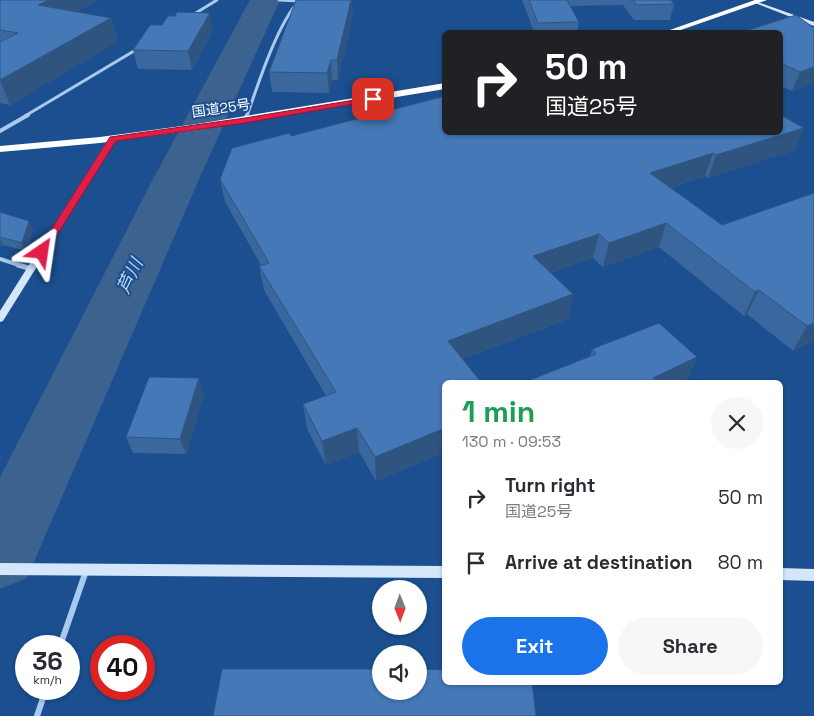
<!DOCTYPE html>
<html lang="en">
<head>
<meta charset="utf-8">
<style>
	:root { --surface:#fff; --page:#f7f7f7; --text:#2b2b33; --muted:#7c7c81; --accent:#1a73e8 }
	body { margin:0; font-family:"Space Grotesk","Noto Sans JP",sans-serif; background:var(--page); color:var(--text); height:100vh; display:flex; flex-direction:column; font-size:19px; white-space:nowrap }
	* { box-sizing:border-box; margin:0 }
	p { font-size:16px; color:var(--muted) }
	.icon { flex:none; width:28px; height:28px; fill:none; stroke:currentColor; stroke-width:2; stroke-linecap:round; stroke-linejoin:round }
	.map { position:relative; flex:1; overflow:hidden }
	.panel { position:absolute; left:442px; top:380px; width:341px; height:305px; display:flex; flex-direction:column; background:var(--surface); border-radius:8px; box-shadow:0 1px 4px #0004 }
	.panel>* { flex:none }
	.guide { position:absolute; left:442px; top:30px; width:341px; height:105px; border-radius:8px; box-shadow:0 1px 4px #0004; background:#202124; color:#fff; overflow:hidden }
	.needle { width:32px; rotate:179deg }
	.tools { position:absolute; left:372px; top:580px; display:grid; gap:10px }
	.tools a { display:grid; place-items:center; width:55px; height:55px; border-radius:50%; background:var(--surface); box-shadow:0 1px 4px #0004; font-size:25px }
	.speed { position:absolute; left:15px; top:635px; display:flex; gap:10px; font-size:25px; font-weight:700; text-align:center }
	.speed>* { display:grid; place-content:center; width:65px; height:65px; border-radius:50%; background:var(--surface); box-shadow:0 1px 4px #0004; line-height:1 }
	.speed small { font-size:12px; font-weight:400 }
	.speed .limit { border:8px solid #d22; background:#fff; color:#111 }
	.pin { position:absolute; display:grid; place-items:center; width:42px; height:42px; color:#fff; margin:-21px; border-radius:10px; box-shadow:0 2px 8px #0006 }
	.me { position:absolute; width:55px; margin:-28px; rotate:32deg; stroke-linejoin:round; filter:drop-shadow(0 0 4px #0008) }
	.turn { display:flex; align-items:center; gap:18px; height:105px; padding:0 20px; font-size:22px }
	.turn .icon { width:65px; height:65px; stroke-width:2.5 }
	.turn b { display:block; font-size:35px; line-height:42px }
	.round { display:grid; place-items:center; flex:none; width:52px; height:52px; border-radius:26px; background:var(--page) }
	.overview { display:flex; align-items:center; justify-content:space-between; height:85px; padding:0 20px }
	h1 { font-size:30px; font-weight:700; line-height:38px; color:#1e9e55 }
	.button { display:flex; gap:10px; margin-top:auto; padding:10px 20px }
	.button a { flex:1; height:58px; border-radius:30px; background:var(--accent); color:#fff; font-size:20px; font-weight:700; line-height:58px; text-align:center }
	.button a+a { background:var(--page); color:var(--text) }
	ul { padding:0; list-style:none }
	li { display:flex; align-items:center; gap:15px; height:65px; padding:0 20px }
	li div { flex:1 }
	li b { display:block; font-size:19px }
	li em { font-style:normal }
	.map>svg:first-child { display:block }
</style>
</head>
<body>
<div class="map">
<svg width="814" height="716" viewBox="0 0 814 716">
	<rect width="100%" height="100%" fill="#1b4f8f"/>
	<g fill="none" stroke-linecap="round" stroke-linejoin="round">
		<path fill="#3c6290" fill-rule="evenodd" d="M250 0H280L200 177 27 578 0 589V477L154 177Z"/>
		<path stroke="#a9c9ee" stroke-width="3" d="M279 0 299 1
			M191 16 217 0
			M25 116 139 48
			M247 116C258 84 278 22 300 0"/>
		<path stroke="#a9c9ee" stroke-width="4" d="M245 120 247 115
			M0 131 28 115
			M0 259 22 266"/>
		<path stroke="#a9c9ee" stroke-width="5" d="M18 265 32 269"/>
		<path stroke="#a9c9ee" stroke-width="6" d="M60 646 86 571
			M37 716 46 689"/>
		<path fill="#d6e6fa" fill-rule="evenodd" d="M755 1 814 22V26L755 3Z
			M113 136 117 138 3 321 0 322V311L109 138Z
			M0 563 445 566V578L0 575Z
			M781 568 814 569V581L781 580Z"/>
		<path fill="#fff" fill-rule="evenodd" d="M755 0H767L675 32H664Z
			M445 83V89L197 130 100 143 0 152V146L100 137 197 124Z"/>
	</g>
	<path fill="#3a679d" d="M0 0H98L76 12 111 18 118 41 10 105 0 103Z
		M522 0H671L674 4 670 20H634L623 5 570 6 579 22 577 32H534Z
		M353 15 338 80H332L329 93 272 92 269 72Z
		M814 28V83L792 91 781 86V32Z
		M213 31 192 70 138 69 133 50Z
		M291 136 795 150 708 178 705 176 670 188 722 225 814 193V341L793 351 747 314 744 316 659 247 603 267 593 258 550 273 573 294 568 319 462 359 445 382V452L376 481 359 452 326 465 307 429 303 404 326 396 264 290 259 266 261 265 225 202 220 179Z
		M0 212 33 229 26 251 3 245 0 247Z
		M592 349 697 357 688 379 590 356Z
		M204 394 186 454 133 453 126 437Z"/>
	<path fill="#305480" d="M49 0H98L46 28 38 5Z
		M351 0H352L353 15 338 80 337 60Z
		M210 13 213 31 192 70 188 51Z
		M111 18 118 41 10 105 0 80Z
		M331 60 332 80 329 93 327 73Z
		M814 67V83L792 91 800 72Z
		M804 128 795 150 708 178 716 155Z
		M713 153 705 176 643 196 650 173Z
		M29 221 33 229 26 251 22 243Z
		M666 223 659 247 603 267 609 243Z
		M599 234 593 258 529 280 533 256Z
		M0 239 3 245 0 247Z
		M759 290 747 314 744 316 755 292Z
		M573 294 568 319 446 365 448 341Z
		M814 323V341L793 351 807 326Z
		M697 357 688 379 680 382H652L653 378Z
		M199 378 204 394 186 454 180 439Z
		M357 428 359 452 326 465 322 441Z
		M445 428V452L376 481 375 457Z"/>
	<path fill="#4478b7" stroke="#305480" d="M0 0H49L38 5 111 18 0 80V42L18 33 0 30Z
		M296 0H351L337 60H331L327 73 269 72Z
		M529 0H567L579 22 538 23Z
		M633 0H671L674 4 637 5Z
		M177 12 210 13 188 51 133 50 150 25H162L168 16H175Z
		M796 15 814 28V67L800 72 781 63V32H742Z
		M445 96V132H781V115L804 128 716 155 713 153 650 173 722 225 814 193V323L807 326 759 290 755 292 666 223 609 243 599 234 533 256 573 294 448 341 481 382H445V428L375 457 357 428 322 441 303 404 336 392 259 266 269 263 220 179 232 148 289 133 291 136Z
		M0 212 29 221 22 243 0 237Z
		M659 323 697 357 653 378 658 382H525L596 354 592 349Z
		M149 377 199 378 180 439 126 437Z
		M222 669H381V691H419V669L445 670V682H532L536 716H213Z"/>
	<path fill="#e11d48" stroke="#92132f" d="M373 97H376V100L245 123 116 141 45 254H39L37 252 110 137 245 118Z"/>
	<g text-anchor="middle" stroke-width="4" stroke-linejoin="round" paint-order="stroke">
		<g font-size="14" fill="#fff" stroke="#1b4f8f">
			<text transform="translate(221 108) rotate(-8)" y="5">国道25号</text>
		</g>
		<g font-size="18" font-style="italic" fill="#b5d3f5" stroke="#1b4f8f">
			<text transform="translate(130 276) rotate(-65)" y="6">芦川</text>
		</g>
	</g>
</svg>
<div class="tools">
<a><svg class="needle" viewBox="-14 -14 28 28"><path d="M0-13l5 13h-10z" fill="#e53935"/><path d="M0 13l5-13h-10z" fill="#7c7c81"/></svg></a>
<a><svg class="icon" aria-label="sound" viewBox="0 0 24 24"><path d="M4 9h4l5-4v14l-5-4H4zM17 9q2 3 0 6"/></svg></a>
</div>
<div class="speed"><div>36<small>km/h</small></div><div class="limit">40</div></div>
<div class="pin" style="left:373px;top:99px;background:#d93025"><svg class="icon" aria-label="arrive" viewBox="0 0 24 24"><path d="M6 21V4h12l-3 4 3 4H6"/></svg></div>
<svg class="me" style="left:42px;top:252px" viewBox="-20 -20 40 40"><path d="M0-17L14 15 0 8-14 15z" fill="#e11d48" stroke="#fff" stroke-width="4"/></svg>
<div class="guide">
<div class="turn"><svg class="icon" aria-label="right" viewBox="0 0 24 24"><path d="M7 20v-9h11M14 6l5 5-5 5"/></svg><div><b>50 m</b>国道25号</div></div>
</div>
<section class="panel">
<div class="overview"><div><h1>1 min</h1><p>130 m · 09:53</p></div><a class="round"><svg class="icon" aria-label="close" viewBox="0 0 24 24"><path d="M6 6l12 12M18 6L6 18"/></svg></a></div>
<ul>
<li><svg class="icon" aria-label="right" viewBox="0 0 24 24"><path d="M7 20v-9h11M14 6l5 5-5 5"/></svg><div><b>Turn right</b><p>国道25号</p></div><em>50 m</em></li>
<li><svg class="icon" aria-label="arrive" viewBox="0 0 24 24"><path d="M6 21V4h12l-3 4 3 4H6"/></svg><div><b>Arrive at destination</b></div><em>80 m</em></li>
</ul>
<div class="button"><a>Exit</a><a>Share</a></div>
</section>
</div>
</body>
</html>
